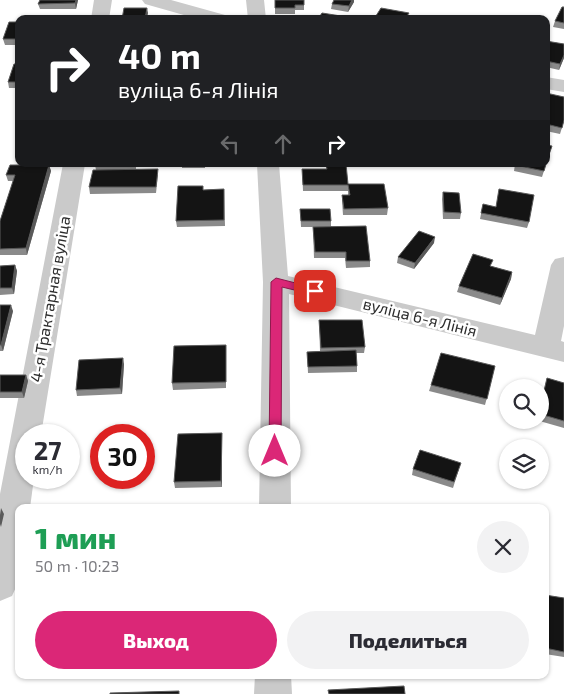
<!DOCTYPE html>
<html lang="ru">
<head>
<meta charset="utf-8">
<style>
	:root { --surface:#fff; --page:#f2f2f3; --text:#2b2b33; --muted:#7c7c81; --accent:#db2777 }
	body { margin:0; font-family:"Exo 2",sans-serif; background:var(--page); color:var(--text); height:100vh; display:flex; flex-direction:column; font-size:19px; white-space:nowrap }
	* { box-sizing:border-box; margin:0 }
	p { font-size:16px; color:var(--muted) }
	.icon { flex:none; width:28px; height:28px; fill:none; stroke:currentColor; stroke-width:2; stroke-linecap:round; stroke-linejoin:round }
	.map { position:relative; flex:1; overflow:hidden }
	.sheet { position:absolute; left:15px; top:504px; width:534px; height:175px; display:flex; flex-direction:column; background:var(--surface); border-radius:10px; box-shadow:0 1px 4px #0004 }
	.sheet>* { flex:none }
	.top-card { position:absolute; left:15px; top:15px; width:535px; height:152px; border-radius:10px; box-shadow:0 1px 4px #0004; background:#202124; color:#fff; overflow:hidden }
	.tools { position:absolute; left:499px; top:379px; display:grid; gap:10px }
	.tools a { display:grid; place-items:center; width:50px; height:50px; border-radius:50%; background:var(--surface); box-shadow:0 1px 4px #0004; font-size:25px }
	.speed { position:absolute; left:15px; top:424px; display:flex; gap:10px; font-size:25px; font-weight:700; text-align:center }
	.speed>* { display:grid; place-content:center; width:65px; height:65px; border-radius:50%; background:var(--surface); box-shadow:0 1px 4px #0004; line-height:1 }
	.speed small { font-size:12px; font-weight:400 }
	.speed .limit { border:8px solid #d22; background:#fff; color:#111 }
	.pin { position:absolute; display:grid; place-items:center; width:42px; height:42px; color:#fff; margin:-21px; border-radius:10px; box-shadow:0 2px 8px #0006 }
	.me { position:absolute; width:55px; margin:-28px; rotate:0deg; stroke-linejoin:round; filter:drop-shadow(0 0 4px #0008) }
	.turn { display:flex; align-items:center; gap:18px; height:105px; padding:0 20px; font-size:22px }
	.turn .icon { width:65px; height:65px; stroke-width:2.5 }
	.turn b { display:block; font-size:35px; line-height:42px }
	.lanes { display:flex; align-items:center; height:48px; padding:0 20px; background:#0003; justify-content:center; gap:25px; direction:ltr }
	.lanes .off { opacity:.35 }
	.round { display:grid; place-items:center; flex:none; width:52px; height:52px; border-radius:26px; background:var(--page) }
	.summary { display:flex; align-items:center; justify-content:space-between; height:85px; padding:0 20px }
	h1 { font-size:30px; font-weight:800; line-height:38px; color:#1e9e55 }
	.action { display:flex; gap:10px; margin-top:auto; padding:10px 20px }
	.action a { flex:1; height:58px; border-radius:30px; background:var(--accent); color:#fff; font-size:20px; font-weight:800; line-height:58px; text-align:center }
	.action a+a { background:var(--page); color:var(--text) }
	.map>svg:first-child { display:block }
</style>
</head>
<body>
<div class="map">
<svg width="564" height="694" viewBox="0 0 564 694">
	<rect width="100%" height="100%" fill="#fff"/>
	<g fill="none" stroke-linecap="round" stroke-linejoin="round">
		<path fill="#cacaca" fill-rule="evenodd" d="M94 0H112L109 19H91Z
			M142 0H171L225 15 228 19H198L145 4Z
			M246 0H264L266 19H248Z
			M546 77 564 80V92L546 89Z
			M63 164H85L41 435H26V478H34L30 508H19L17 585 12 596 0 601V494Z
			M257 164H279L288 276 535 335 551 265 555 259 564 257V326L561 341 564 342V362L289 294 291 508H259L263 282Z
			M255 675H291L292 694H254Z"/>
	</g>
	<path fill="#8a8a8a" d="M40 0H78L76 9H40L38 4Z
		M275 0 304 5V10H295V14H275Z
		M354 2 348 12 331 9 332 4Z
		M564 7V29L553 27 555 21Z
		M19 22V45H5L3 39Z
		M546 41 564 44V58L559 70 546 67Z
		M19 64V88H9L8 82Z
		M546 93 564 121 560 134 546 131Z
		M552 146 542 177 514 171 515 164Z
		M136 164V169L158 175 156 193 90 194 89 187 96 170 95 165Z
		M182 164H213H205V168H182Z
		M49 165 51 171 27 255H0V221L13 181H8L6 175Z
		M326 165 348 184 388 208 387 215H343L342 201V195H348V191H303L302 169H326Z
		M224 189 225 226 177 227 176 221 204 190Z
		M443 192 461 213 460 219H443L442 199Z
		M483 204 529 222 527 228 480 219Z
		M300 209 331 221V226L370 261V267L346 268 345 258H314L313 227H301Z
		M434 243 414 269 397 263 398 257Z
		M15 265 17 271 14 294 0 295V266Z
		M491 266 512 272 511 279 500 305 457 292 459 286Z
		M0 305 13 311 3 351H0Z
		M319 320 365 347 364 353H356L357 366V372L308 373 307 352 320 351Z
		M226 351V388L173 390 172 383Z
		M124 364 122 394 77 396 76 390Z
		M495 366 485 405 429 391 431 385Z
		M0 375H26L28 381 24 398H0Z
		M547 378 564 383V428L536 420H540V406Z
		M222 433V487L175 488 174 482Z
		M413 469H459L453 488 412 475Z
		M545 595 564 598V657L545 654Z"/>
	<path fill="#5a5a5a" d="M76 0H78L76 9 75 3Z
		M352 0H354V2L348 12 349 6Z
		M147 8 148 13 147 19H145Z
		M564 55V58L559 70 560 64Z
		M49 165 51 171 27 255 26 248Z
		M435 237 434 243 414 269 415 263Z
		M15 265 17 271 14 294 12 288Z
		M512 272 511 279 500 305 502 298Z
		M11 305 13 311 3 351 1 345Z
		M123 358 124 364 122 394 120 388Z
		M26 375 28 381 24 398 22 392Z
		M222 433V487L221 481Z
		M1 508 4 514 1 527 0 524V515Z"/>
	<path fill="#141414" stroke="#5a5a5a" d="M40 0H76L75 3 38 4Z
		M275 0H304V5H295V8H275Z
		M334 0H352L349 6 332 4Z
		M562 7H564V23L555 21Z
		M124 8H147L145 19H122Z
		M381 8 409 13 405 19H374Z
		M322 13 347 17 346 19H318Z
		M9 22H19V39H3Z
		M546 41 564 44V55L560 64 546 61Z
		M14 64H19V82H8Z
		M546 93 564 97V120L562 128 546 124Z
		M546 145 552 146 546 163Z
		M96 164H131L95 165Z
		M346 164 348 184H384L388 208 344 209 342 195H350L348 185H303L302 169H327L326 165Z
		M515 164H546L544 171 515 165Z
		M10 165H49L26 248 0 249V221L15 175H6Z
		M158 169 156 187H89L93 170Z
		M178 186H203V190L224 189V220L176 221Z
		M499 189 534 195 529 222 481 213 483 204 496 207Z
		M443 192 459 193 461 213 444 212Z
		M300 209H330L331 221H301Z
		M366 226 370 261H346V252H315L313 227Z
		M419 231 435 237 415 263 398 257Z
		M473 254 493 260 490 266 512 272 502 298 459 286Z
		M15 265 12 288H0V266Z
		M0 305H11L1 345H0Z
		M319 320H362L365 347 321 348Z
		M226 345V382L172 383 174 346Z
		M356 350 357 366 308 367 307 352Z
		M441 353 495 366 487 399 431 385Z
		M123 358 120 388 76 390 79 360Z
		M0 375H26L22 392H0Z
		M547 378 564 383V421L540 414V408Z
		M222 433 221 481 174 482 178 434Z
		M420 450 461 463 454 482 413 469Z
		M545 595 564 598V652L545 648Z
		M404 686 405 694H329L328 690Z
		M179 691V694H110V693Z"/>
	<path fill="#db2777" stroke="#8e194d" d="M276 278 319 289 320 291 315 295 282 287 281 451 280 455H271L269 451 271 282Z"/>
	<g text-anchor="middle" stroke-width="5" stroke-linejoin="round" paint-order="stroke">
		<g font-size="16" fill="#2d2d2d" stroke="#fff">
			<text transform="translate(50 299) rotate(-80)" y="6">4-я Трактарная вуліца</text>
			<text transform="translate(420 317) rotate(14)" y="6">вуліца 6-я Лінія</text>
		</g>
	</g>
</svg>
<div class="tools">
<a><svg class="icon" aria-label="search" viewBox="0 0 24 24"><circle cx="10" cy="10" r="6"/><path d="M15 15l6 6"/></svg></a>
<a><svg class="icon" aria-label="layers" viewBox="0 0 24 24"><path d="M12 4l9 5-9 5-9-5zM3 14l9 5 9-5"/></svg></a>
</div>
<div class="speed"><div>27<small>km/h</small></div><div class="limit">30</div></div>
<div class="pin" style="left:315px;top:291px;background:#d93025"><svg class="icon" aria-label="arrive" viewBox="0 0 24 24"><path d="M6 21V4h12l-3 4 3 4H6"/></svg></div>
<svg class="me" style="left:275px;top:451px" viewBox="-20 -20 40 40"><circle r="19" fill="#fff"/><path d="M0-13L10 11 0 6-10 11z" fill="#db2777"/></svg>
<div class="top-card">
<div class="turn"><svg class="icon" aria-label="right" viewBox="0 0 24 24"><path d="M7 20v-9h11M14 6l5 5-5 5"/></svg><div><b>40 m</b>вуліца 6-я Лінія</div></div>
<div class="lanes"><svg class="icon off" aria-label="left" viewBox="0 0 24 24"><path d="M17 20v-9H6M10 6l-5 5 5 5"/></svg><svg class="icon off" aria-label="ahead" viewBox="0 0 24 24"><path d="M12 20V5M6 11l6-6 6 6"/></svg><svg class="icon" aria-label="right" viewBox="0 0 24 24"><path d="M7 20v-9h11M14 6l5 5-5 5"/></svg></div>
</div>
<section class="sheet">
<div class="summary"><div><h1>1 мин</h1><p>50 m · 10:23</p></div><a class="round"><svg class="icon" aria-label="close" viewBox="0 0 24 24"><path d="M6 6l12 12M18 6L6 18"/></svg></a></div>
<div class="action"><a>Выход</a><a>Поделиться</a></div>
</section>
</div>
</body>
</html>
